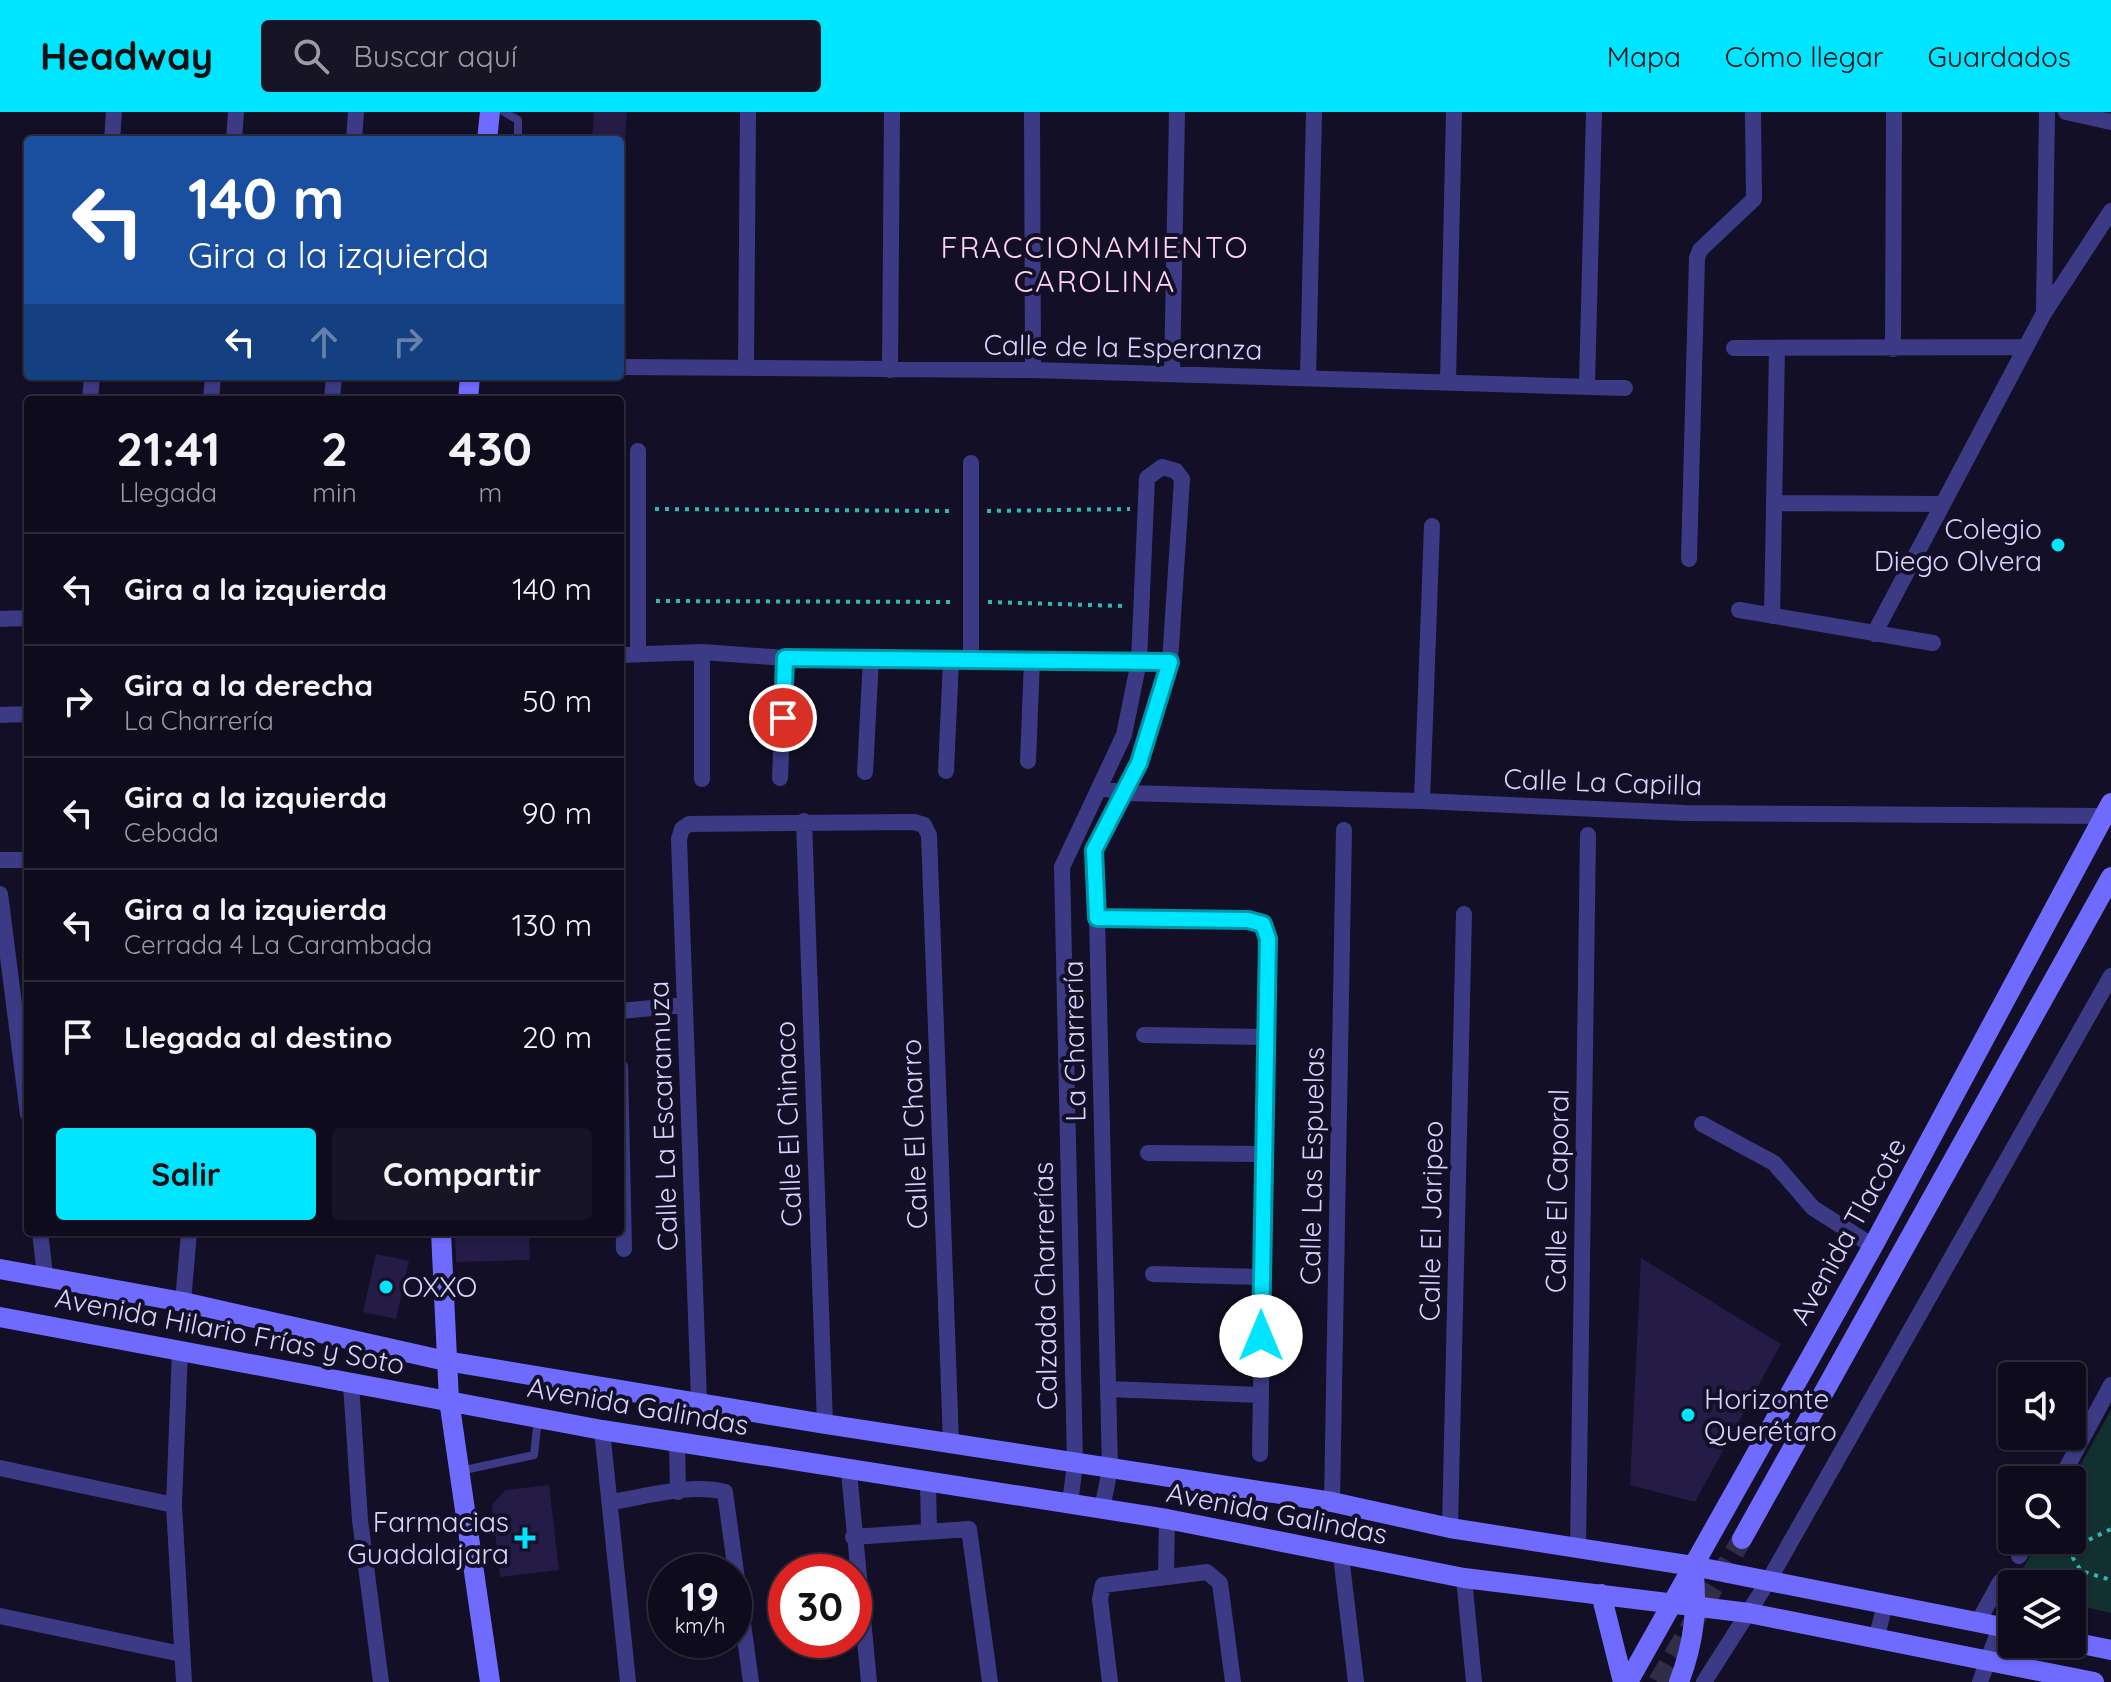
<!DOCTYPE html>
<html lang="es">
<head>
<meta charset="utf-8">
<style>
	:root { --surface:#0e0b1c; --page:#171425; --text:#f1f3f6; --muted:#9b9ba3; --line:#2e2b3b; --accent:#00e5ff }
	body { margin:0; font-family:Quicksand,sans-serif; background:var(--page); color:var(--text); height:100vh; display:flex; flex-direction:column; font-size:30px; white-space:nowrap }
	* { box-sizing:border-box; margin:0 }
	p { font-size:26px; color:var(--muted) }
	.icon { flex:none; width:44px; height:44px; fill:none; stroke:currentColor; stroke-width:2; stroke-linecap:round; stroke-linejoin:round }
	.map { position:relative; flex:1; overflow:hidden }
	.sheet { position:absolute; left:24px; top:284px; width:600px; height:840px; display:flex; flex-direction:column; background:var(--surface); border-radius:8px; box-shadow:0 2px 6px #0004,0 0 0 2px var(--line) }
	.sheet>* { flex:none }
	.guide { position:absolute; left:24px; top:24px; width:600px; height:244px; border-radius:8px; box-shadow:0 2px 6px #0004,0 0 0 2px var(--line); background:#1a4fa0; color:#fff; overflow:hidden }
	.fabs { position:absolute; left:1998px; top:1250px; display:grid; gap:16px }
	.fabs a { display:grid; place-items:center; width:88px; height:88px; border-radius:8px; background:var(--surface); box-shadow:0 2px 6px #0004,0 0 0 2px var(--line); font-size:40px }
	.speed { position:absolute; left:648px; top:1442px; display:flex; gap:16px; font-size:40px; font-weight:700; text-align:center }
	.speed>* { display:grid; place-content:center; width:104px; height:104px; border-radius:50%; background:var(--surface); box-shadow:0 2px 6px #0004,0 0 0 2px var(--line); line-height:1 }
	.speed small { font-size:20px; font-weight:400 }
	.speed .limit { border:12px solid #d22; background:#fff; color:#111 }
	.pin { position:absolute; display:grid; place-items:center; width:68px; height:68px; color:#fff; margin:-34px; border:4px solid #fff; border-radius:50%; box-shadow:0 2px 8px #0007 }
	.me { position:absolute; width:88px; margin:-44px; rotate:0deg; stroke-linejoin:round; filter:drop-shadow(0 0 6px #0008) }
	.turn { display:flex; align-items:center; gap:28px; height:168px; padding:0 32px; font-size:36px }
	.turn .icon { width:104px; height:104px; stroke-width:2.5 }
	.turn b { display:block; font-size:56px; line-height:68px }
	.lanes { display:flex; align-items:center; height:76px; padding:0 32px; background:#0003; justify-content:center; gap:40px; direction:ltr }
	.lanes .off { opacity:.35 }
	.eta { display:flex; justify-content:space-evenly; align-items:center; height:136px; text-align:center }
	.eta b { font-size:48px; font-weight:700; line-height:56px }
	.primary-button { display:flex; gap:16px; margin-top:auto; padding:16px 32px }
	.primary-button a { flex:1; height:92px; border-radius:8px; background:var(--accent); color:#111; font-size:32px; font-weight:700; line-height:92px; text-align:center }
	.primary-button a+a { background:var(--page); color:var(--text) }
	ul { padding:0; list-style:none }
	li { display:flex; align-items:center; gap:24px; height:112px; padding:0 32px; border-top:2px solid var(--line) }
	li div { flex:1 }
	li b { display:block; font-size:30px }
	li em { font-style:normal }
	header { display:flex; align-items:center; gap:48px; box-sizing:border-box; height:112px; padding:0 40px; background:var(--accent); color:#111 }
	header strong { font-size:38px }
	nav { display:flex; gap:44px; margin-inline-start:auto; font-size:28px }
	.search { width:560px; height:72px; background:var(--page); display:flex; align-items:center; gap:20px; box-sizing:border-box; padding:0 28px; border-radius:8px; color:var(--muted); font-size:30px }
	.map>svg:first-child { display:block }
</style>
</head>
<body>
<header>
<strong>Headway</strong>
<div class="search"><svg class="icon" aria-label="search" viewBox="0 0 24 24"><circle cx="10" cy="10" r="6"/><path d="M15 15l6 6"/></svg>Buscar aquí</div>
<nav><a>Mapa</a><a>Cómo llegar</a><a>Guardados</a></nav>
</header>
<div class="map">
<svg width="2111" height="1570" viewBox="0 0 2111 1570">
	<rect width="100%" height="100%" fill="#130f26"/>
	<path fill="#12302f" d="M2111 1298V1501L2072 1492V1472H2014L2039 1428H2072V1368Z"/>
	<path fill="#241b47" d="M594 0H627L625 28H592Z
		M455 1120H529L530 1148 456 1150Z
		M376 1142 409 1149 396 1207 363 1200Z
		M1641 1146 1781 1232 1695 1390 1630 1373Z
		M549 1373 559 1458 500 1465 492 1393 505 1378Z"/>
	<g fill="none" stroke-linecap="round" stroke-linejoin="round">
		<path stroke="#312d47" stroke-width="20" stroke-dasharray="20 10" stroke-linecap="butt" d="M1658 1570 1742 1427"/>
		<path stroke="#2fb8b0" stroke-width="4" stroke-dasharray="4 6" stroke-linecap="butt" d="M655 397 954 399
			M987 399 1130 397
			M656 489 955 490
			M988 490 1123 494
			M2074 1435 2073 1446 2081 1459 2111 1468
			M2041 1440 2074 1435 2111 1417"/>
		<path stroke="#3d3a85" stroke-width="8" d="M504 0 518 8V28
			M460 1359 534 1343 538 1306"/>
		<path stroke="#3d3a85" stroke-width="16" d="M1032 0 1033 258
			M2066 0 2111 10
			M112 28 114 0
			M234 28 236 0
			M354 28 356 0
			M2044 198 2047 0
			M1734 236 2025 235
			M1893 237 1894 0
			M620 255 1033 258 1625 276
			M746 256 748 0
			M890 258 892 0
			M1172 262 1177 0
			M1308 265 1314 0
			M1448 269 1454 0
			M1587 272 1594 0
			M90 288 92 264
			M211 288 213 264
			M332 288 334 264
			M971 351V549
			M1775 391 1939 392
			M1689 447 1697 146 1700 138 1754 87 1753 0
			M1739 498 1933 531
			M1772 504 1777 237
			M0 507 28 506
			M1874 522 2044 201 2111 99
			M638 542V339
			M620 543 702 540 785 546 1170 550
			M0 603 28 602
			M1028 649 1032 549
			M946 659 951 549
			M865 660 871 547
			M780 666 785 546
			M702 667V540
			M1100 676 1126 681 1422 689 1685 701 2104 704
			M1422 689 1432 414
			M804 709 825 1312
			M0 748H28
			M0 782 28 1002
			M1097 806 1248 808 1263 812 1268 827 1260 1342
			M620 899 685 893
			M1144 923 1264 925
			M620 955 624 1137
			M1702 1012 1774 1051 1813 1096 1873 1134
			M1148 1041 1264 1042
			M40 1120 45 1163
			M1153 1162 1260 1165
			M183 1190 189 1120
			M180 1238 174 1393 184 1570
			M351 1272 360 1408 381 1570
			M1108 1277 1261 1283
			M699 1289 679 727 682 717 689 712 914 710 924 713 929 723 951 1330
			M602 1318 628 1570
			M677 1330 678 1380
			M0 1356 174 1393
			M849 1360 869 1570
			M2060 1368 2111 1273
			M928 1372 929 1418
			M610 1390C645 1385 690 1371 725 1380L751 1570
			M1332 1390 1344 718
			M1070 1392 1075 1351 1062 755 1124 623 1139 549 1147 366 1162 355 1176 359 1182 367 1170 550 1139 651 1094 738 1097 806 1110 1357 1102 1397
			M1450 1416 1464 802
			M853 1425 969 1417 990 1570
			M1578 1435 1588 723
			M1341 1444 1356 1570
			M2019 1444 2028 1428
			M1166 1465 1167 1407
			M1464 1466 1474 1570
			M0 1504 181 1542
			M1978 1510 2000 1470
			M1877 1524 1885 1492
			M1110 1570 1100 1487 1103 1473 1207 1460 1220 1471 1233 1570
			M1704 1570 1769 1468 2111 864
			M1980 1570 2000 1515"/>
		<path stroke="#6f6bff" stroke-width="20" d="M487 28 490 0
			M468 288 470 264
			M441 1120 449 1288 490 1570
			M0 1157 183 1190 446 1249 825 1312 1332 1390 1450 1416 1693 1454 2012 1517
			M0 1205 602 1318 1167 1407 1464 1466 1749 1501 2094 1570
			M1742 1427 2111 765
			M1601 1482 1623 1570
			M2072 1530 2111 1538
			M1628 1570 1873 1134 2111 691
			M1679 1570C1694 1531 1698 1496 1693 1454"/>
	</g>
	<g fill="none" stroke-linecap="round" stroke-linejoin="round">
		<g stroke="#0095a6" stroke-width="20">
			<path id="route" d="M783 606 785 546 1170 550 1139 651 1094 738 1097 806 1248 808 1263 812 1268 827 1261 1224"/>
		</g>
		<use href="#route" stroke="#00e5ff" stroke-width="14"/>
	</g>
	<g fill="#00e5ff" stroke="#130f26" stroke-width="3">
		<circle cx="2058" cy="433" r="8"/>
		<circle cx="386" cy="1175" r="8"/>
		<circle cx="1688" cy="1303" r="8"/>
		<path d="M521 1414h8v8h8v8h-8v8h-8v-8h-8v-8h8z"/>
	</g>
	<g text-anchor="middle" stroke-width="8" stroke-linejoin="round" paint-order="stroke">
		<g font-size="28" fill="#d9d4ff" stroke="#130f26">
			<text transform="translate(1123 235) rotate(1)" y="10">Calle de la Esperanza</text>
			<text transform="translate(1603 670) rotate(2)" y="10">Calle La Capilla</text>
			<text transform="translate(1074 929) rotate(-91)" y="10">La Charrería</text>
			<text transform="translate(663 1004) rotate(-92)" y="10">Calle La Escaramuza</text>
			<text transform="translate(788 1012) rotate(-92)" y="10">Calle El Chinaco</text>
			<text transform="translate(914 1022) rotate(-92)" y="10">Calle El Charro</text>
			<text transform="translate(1312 1054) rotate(-89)" y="10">Calle Las Espuelas</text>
			<text transform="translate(1557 1079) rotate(-89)" y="10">Calle El Caporal</text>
			<text transform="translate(1431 1109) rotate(-89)" y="10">Calle El Jaripeo</text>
			<text transform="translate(1848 1119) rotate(-61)" y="10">Avenida Tlacote</text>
			<text transform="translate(1045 1174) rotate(-91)" y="10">Calzada Charrerías</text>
			<text transform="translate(230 1219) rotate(11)" y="10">Avenida Hilario Frías y Soto</text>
			<text transform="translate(638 1294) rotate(10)" y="10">Avenida Galindas</text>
			<text transform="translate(1277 1401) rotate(11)" y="10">Avenida Galindas</text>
		</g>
		<g font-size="28" fill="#d9d4ff" stroke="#130f26" text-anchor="end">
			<text x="2042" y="427">Colegio<tspan x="2042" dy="32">Diego Olvera</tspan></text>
			<text x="402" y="1185" text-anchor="start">OXXO</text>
			<text x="1704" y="1297" text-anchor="start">Horizonte<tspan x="1704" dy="32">Querétaro</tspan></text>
			<text x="509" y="1420">Farmacias<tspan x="509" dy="32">Guadalajara</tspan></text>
		</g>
		<g font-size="30" letter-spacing="2" fill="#ffd6f0" stroke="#130f26">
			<text x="1095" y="146">FRACCIONAMIENTO<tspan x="1095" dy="34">CAROLINA</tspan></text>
		</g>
	</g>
</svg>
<div class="fabs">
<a><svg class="icon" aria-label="sound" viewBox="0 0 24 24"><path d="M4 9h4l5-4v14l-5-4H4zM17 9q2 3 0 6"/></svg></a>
<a><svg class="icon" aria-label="search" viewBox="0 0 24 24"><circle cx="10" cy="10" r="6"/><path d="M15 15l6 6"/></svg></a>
<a><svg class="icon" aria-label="layers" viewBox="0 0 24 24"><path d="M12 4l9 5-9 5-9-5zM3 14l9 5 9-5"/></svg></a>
</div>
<div class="speed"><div>19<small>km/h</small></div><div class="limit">30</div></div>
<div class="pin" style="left:783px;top:606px;background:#d93025"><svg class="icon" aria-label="arrive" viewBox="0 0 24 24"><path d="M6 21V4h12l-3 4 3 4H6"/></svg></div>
<svg class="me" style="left:1261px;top:1224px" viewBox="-20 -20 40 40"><circle r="19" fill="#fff"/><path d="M0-13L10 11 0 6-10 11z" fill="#00e5ff"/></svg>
<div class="guide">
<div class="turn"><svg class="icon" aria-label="left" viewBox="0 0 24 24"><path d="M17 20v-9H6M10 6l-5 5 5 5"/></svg><div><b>140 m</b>Gira a la izquierda</div></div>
<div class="lanes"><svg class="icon" aria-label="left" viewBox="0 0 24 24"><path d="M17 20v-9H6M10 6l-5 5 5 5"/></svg><svg class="icon off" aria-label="ahead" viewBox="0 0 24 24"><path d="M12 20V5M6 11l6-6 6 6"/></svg><svg class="icon off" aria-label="right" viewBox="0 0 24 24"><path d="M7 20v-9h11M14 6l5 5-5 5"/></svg></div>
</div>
<section class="sheet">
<div class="eta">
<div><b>21:41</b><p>Llegada</p></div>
<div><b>2</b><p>min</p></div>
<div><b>430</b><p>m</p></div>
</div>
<ul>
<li><svg class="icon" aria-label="left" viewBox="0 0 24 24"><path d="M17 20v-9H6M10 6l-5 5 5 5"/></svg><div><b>Gira a la izquierda</b></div><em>140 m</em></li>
<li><svg class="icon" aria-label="right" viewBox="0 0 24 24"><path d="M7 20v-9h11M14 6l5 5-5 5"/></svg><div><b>Gira a la derecha</b><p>La Charrería</p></div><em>50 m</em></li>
<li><svg class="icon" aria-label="left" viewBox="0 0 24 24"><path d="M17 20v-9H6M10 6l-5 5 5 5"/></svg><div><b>Gira a la izquierda</b><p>Cebada</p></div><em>90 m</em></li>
<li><svg class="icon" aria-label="left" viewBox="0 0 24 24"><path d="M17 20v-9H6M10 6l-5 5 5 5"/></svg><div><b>Gira a la izquierda</b><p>Cerrada 4 La Carambada</p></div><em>130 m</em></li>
<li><svg class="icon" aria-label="arrive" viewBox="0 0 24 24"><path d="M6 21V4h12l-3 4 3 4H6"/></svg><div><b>Llegada al destino</b></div><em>20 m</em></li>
</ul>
<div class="primary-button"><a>Salir</a><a>Compartir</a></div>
</section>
</div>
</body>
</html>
